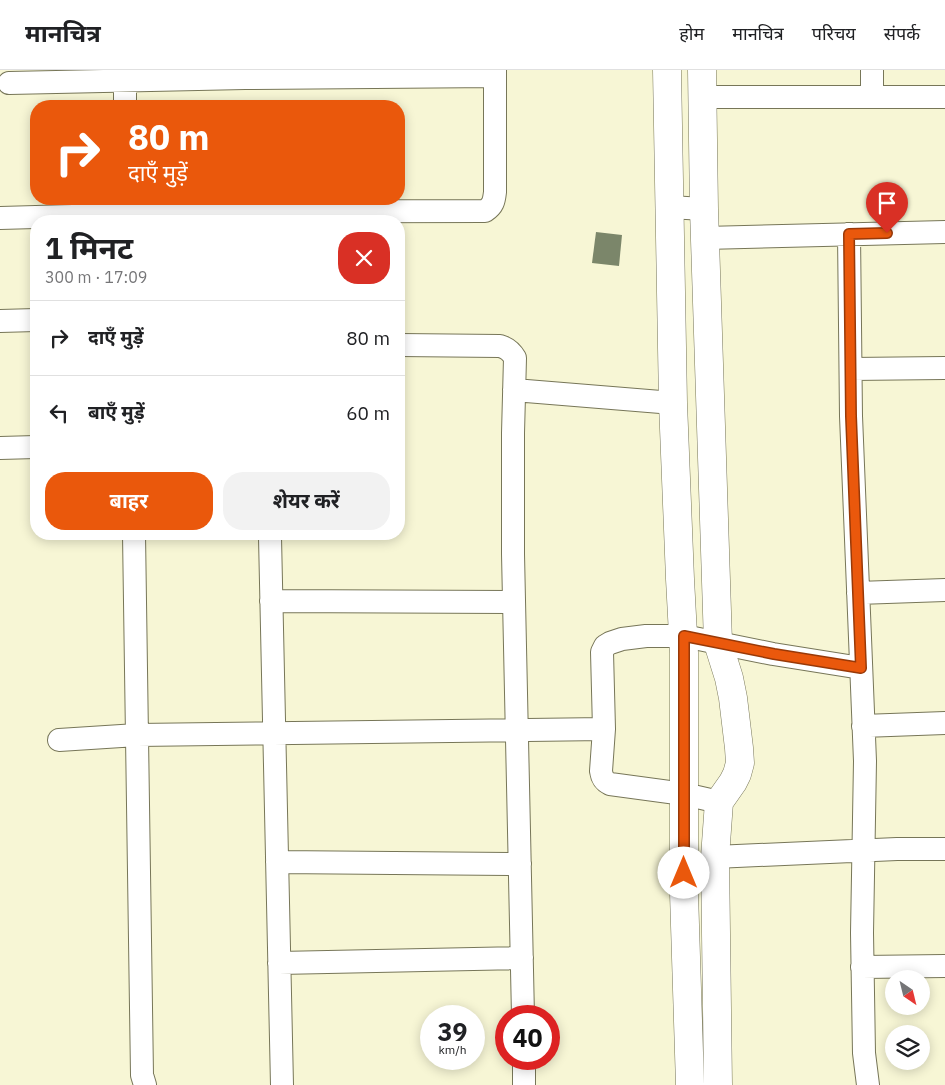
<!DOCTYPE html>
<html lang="hi">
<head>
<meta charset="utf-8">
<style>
	:root { --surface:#fff; --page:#f2f2f2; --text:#202124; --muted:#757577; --line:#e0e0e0; --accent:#ea580c }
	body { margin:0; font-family:"IBM Plex Sans","Noto Sans Devanagari",sans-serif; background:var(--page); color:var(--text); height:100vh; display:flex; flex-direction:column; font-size:19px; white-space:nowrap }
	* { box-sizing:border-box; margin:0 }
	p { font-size:16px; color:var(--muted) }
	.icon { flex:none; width:28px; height:28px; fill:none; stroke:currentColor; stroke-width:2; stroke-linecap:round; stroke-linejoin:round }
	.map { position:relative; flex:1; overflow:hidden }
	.panel { position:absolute; left:30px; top:145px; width:375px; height:325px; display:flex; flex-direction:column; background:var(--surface); border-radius:20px; box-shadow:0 2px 12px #0003 }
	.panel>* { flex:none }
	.banner { position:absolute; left:30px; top:30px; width:375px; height:105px; border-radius:20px; box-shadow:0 2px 12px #0003; background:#ea580c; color:#fff; overflow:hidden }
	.needle { width:32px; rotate:145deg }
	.tools { position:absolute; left:885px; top:900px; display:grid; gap:10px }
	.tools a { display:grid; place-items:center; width:45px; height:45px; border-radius:50%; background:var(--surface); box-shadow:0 2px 12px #0003; font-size:25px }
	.speed { position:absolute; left:420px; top:935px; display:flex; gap:10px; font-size:25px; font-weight:700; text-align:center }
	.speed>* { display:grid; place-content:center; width:65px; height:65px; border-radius:50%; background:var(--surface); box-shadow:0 2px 12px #0003; line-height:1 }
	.speed small { font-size:12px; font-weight:400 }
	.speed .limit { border:8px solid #d22; background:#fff; color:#111 }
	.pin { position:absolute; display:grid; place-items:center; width:42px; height:42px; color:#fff; margin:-51px -21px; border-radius:50% 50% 50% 0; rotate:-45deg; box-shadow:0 0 5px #0007 }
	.pin .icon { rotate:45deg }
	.me { position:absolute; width:55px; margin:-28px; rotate:0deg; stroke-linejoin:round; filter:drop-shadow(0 0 4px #0008) }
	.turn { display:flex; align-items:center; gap:18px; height:105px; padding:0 15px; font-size:22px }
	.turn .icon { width:65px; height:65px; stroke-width:2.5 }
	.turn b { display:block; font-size:35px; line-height:42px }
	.round { display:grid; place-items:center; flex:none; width:52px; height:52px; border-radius:20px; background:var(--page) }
	.overview { display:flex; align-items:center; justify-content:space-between; height:85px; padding:0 15px }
	h1 { font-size:30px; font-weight:700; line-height:38px }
	.action { display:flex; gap:10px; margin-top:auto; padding:10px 15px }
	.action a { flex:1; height:58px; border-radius:20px; background:var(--accent); color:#fff; font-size:20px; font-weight:700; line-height:58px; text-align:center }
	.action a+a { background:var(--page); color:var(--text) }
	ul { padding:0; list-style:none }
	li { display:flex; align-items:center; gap:15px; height:75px; padding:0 15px; border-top:1px solid var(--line) }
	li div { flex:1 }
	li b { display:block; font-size:19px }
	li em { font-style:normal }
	header { display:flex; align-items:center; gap:30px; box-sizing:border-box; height:70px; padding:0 25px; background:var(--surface); border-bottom:1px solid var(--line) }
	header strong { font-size:24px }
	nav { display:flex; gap:28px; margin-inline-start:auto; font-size:18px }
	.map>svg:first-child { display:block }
</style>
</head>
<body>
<header>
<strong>मानचित्र</strong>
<nav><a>होम</a><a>मानचित्र</a><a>परिचय</a><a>संपर्क</a></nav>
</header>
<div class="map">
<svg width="945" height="1015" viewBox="0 0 945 1015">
	<rect width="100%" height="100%" fill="#f7f6d5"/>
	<path fill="#7b866a" d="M596 162 622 165 619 196 592 193Z"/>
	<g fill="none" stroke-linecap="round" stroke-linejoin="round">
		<g stroke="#777658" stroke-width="24">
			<path id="minor" d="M125 0V36
				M872 0V27
				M9 13 245 8 495 6
				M702 27H945
				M669 137 704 139
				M0 148C162 143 323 141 485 141 493 136 494 131 495 122V0
				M849 164 851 346 865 691 862 863 864 983 868 1015
				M705 168 945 162
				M0 251 36 250
				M399 275 500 276C507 278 511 281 515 288L513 363V484L523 946
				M851 299 945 298
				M514 320 673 333
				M0 378 36 377
				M134 464 142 1005 145 1015
				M270 467 282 1015
				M858 523 945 520
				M271 531 513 532
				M863 656 945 653
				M59 670 137 665 604 659
				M719 732 684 724 610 714C604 711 602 708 601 701L604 659 602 582 605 576 610 573 622 569 646 566H684L773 584 861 598
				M715 787 897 779H945
				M277 792 520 794
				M279 893 522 888
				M862 897 945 896
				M524 989V1015"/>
		</g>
		<g stroke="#777658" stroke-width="29">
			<path id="tertiary" d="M667 0 673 333 680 509 684 583V823L690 1015
				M702 0 704 139 718 573 729 608 733 628 739 678 740 693 737 704 733 712 719 732 715 787 718 1015"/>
		</g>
		<use href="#minor" stroke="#fff" stroke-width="22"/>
		<use href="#tertiary" stroke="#fff" stroke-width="28"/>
	</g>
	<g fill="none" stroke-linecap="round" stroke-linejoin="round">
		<g stroke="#983908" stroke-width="12">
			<path id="route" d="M684 803V566L774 584 861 598 851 346 849 164 887 163"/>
		</g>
		<use href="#route" stroke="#ea580c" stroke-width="9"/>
	</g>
</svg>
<div class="tools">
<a><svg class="needle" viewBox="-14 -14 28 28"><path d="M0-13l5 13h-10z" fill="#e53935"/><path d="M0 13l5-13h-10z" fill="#757577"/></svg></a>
<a><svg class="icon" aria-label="layers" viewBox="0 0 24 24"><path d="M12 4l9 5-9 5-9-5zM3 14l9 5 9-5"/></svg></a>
</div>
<div class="speed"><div>39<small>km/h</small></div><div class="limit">40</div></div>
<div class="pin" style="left:887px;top:163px;background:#d93025"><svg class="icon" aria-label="arrive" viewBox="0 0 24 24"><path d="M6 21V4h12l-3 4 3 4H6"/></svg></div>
<svg class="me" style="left:684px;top:803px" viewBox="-20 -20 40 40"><circle r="19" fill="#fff"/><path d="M0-13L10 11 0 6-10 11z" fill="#ea580c"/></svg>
<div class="banner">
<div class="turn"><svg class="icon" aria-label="right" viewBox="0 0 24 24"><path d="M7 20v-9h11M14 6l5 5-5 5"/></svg><div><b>80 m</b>दाएँ मुड़ें</div></div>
</div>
<section class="panel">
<div class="overview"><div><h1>1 मिनट</h1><p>300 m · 17:09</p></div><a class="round" style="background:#d93025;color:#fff"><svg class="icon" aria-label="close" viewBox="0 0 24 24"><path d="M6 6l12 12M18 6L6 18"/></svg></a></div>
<ul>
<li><svg class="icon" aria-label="right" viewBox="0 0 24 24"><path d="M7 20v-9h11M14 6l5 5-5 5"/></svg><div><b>दाएँ मुड़ें</b></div><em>80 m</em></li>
<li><svg class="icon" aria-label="left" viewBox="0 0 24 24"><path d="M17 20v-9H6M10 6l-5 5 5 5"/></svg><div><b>बाएँ मुड़ें</b></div><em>60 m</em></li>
</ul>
<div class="action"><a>बाहर</a><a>शेयर करें</a></div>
</section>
</div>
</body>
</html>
